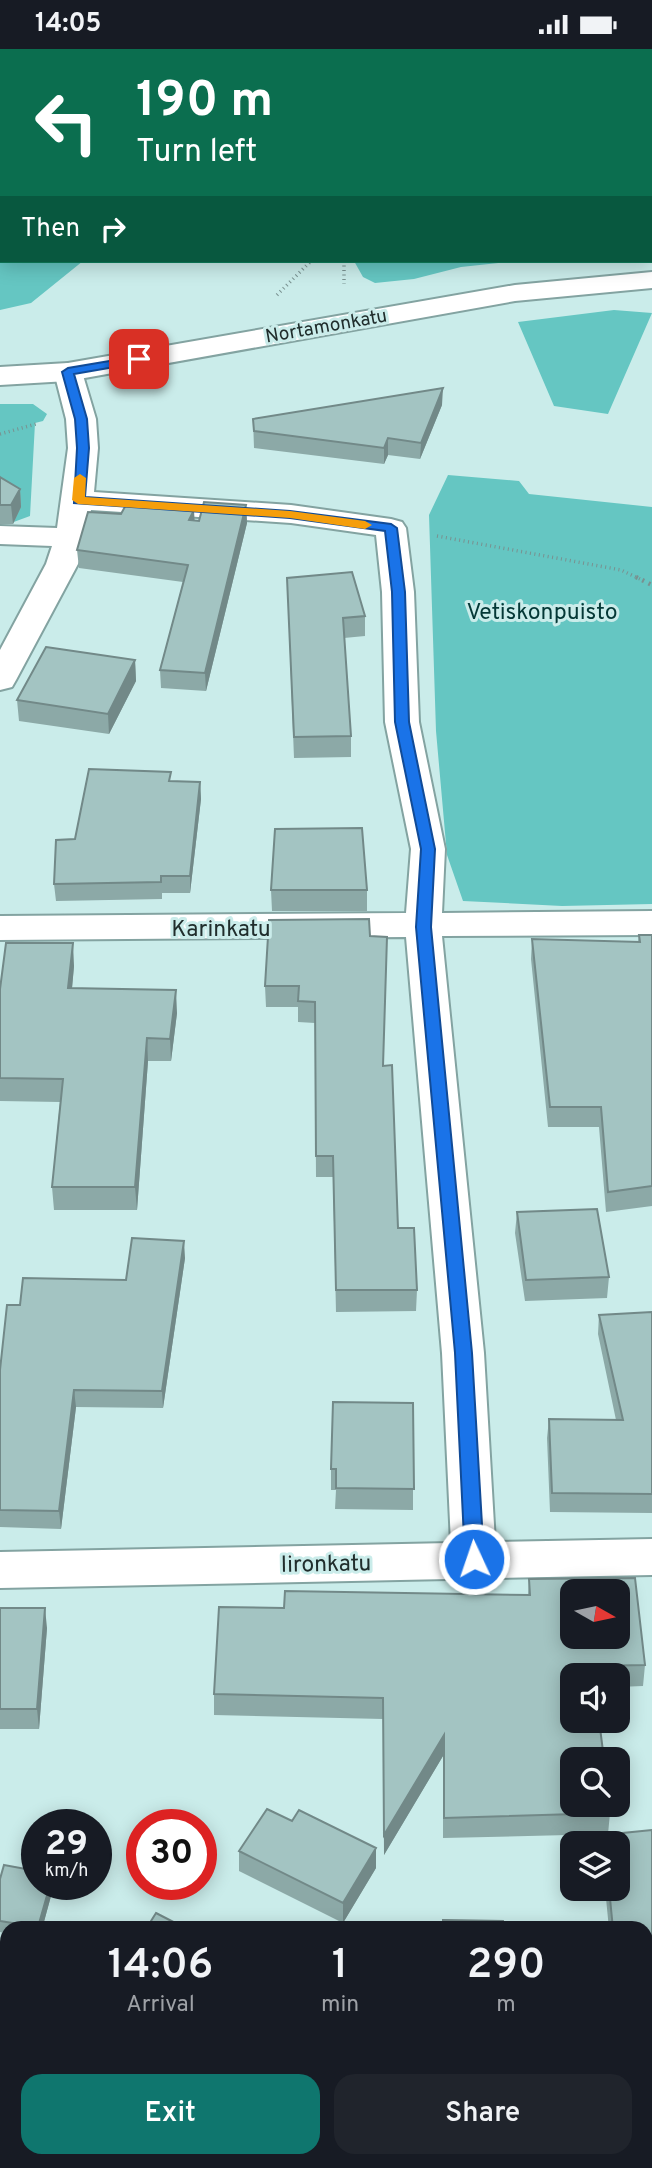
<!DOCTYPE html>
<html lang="en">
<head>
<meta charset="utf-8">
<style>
	:root { --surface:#171b24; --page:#20242c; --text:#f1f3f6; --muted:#9ea1a6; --accent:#0f766e }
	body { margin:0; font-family:Overpass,sans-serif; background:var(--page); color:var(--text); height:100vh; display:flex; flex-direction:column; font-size:26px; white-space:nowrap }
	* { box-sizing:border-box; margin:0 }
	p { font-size:23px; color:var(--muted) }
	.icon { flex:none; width:38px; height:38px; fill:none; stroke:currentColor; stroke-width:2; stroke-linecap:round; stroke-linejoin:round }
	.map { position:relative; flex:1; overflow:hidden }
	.side { position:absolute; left:0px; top:1872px; width:653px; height:247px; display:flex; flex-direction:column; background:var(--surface); border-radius:21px 21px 0 0; box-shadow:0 4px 18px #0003 }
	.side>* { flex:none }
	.top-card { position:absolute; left:0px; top:0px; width:653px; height:214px; box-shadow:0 4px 18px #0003; background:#0b6e4f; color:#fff; overflow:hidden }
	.needle { width:46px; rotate:99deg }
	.tools { position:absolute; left:560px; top:1530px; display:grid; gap:14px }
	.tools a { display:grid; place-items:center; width:70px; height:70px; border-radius:14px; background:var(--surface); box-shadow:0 4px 18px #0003; font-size:35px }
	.speed { position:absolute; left:21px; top:1760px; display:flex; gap:14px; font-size:35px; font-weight:700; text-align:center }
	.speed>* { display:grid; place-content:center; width:91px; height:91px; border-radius:50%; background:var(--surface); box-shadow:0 4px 18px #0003; line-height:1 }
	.speed small { font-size:18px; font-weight:400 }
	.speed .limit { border:10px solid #d22; background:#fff; color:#111 }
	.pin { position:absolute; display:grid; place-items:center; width:60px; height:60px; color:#fff; margin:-30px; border-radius:14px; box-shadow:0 4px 10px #0006 }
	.me { position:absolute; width:77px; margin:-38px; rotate:357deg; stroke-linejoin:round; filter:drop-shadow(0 0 5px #0008) }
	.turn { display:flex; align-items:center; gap:24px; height:147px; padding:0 21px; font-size:32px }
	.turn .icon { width:91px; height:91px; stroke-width:2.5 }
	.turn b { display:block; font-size:49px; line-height:60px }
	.then { display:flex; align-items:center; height:66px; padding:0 21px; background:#0003; gap:14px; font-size:26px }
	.eta { display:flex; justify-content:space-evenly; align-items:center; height:119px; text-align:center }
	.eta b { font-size:42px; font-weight:600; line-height:49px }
	.cta { display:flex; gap:14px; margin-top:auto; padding:14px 21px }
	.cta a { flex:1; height:80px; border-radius:21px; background:var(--accent); color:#fff; font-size:28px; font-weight:600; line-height:80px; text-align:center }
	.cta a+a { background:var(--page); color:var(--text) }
	.status { display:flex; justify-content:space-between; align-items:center; height:49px; padding:0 35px; background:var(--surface); direction:ltr }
	.status svg { height:19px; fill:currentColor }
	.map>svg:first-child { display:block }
</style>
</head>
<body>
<div class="status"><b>14:05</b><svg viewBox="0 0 49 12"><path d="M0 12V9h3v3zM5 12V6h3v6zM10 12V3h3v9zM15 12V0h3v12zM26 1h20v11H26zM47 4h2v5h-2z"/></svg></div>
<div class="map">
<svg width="652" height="2119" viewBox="0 0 652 2119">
	<rect width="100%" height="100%" fill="#caecea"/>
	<path fill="#65c6c2" d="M0 0H155L2 2V212H83L31 254 0 261Z
		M354 212H518L461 218 414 230 375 234 363 228Z
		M614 261 652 264 608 365 554 357 518 273Z
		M0 355H33L47 365 43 372 35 374 30 467 11 474 0 472Z
		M448 426 519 432 529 445 652 458V855L562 857 463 852 447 806 436 682 429 466Z"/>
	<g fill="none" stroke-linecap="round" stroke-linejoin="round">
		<g stroke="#83a3a1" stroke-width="4">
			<path id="minor" d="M68 314 78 317 82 323 96 370 98 399 94 443 291 456 391 470 402 473 406 479 414 543 419 673 445 800 442 864 652 862V886L442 887 484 1304 495 1493 652 1490V1526L0 1539V1503L451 1494 442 1304 406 888 0 891V867L406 864 411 800 385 673 382 543 376 486 291 474 91 461 78 515 16 631 12 638 0 641V601L46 515 52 497 0 495V477L57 479 68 399 66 370 54 323 58 317Z
				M7 2087V2112H50L53 2119H0V2090Z"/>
		</g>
		<g stroke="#83a3a1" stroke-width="4">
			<path id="major" d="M652 223V239L515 252 68 332 0 336V318L68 314 515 236Z"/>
		</g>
		<path stroke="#799190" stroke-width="3.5" stroke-dasharray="1 3.5" stroke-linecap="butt" d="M344 212V235
			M277 246 311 212
			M0 385 36 375
			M437 487 621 521 640 530"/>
		<path stroke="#799190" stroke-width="4.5" stroke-dasharray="2 5" stroke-linecap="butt" d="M636 528 652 536"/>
		<use href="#minor" fill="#fff" fill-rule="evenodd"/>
		<use href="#major" fill="#fff" fill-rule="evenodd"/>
	</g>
	<path fill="#8ca9a7" d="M442 356 420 410 388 406 384 415 254 399 253 370Z
		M0 428 20 440 21 458 13 475H0Z
		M246 456 247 474 206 642 161 639 160 621 183 533 79 519 77 501 195 472H199Z
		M287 529 365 567V587L344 589 351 687V708L294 709Z
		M135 611 136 632 109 685 19 672 17 651Z
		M171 732 200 733 201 750 190 844H162V850L56 852 54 835 75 790Z
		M271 841H367V862H272Z
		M269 871 383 1017 398 1179 417 1241 416 1262 336 1263 333 1128H316L315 974 298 973V958H266L265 937Z
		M639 886H652V1157L606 1163 599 1078H548L531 910 532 890 638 893Z
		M74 917 72 939 177 964 171 1012H148L137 1161H54L52 1138 60 1053 0 1052V940Z
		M517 1163 609 1228 607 1249 525 1252 515 1184Z
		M185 1209 163 1359 76 1358 61 1480 0 1478V1321L20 1256 126 1231Z
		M652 1263V1464L550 1463 547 1389 549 1370 616 1371 598 1285 599 1266Z
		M413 1354V1461L335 1460 336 1441H331V1420Z
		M529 1530 645 1616 643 1637 618 1638V1626H572L610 1764 608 1785 443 1789V1707L384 1806 383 1670 214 1666V1645L284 1559 528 1546Z
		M0 1559 47 1579 39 1680H0Z
		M652 1781V1942H646V1880H609L605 1839H618V1794H602L603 1786Z
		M239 1802 376 1819 343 1874 239 1822Z
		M0 1830 37 1836H54L42 1880H7V1885L0 1883Z
		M652 1991V2034L646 2032V2007Z
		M294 2112H541L559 2119H311Z"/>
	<path fill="#728988" d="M652 86V106L651 109V89Z
		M443 339 442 356 420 410 421 394Z
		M388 389V406L384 415V399Z
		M20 440 21 458 13 475 11 456Z
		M246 456 247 474 206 642 205 624Z
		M194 461 195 479 189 471Z
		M135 611 136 632 109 685 108 665Z
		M200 733 201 750 190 844V827Z
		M73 894 74 917 70 961 68 939Z
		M176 941 177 964 171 1012 170 990Z
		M147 989 148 1012 137 1161 135 1138Z
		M184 1192 185 1209 163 1359 162 1342Z
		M74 1341 76 1358 61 1480 59 1462Z
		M45 1559 47 1579 39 1680 37 1660Z
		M444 1686 443 1707 384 1806V1786Z
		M376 1799V1819L343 1874V1854Z
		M50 1836H54L42 1880H38Z"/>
	<path fill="#a3c4c2" stroke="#728988" stroke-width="2" fill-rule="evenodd" d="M184 0H652V86L651 89V2H183Z
		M443 339 421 394 388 389 384 399 254 382 253 370Z
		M0 428 20 440 11 456H0Z
		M128 452 194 461 189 471 199 472 204 453 246 456 205 624 160 621 188 516 77 501 88 463 121 465Z
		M352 523 365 567 343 569 351 687 294 688 287 529Z
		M46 598 135 611 108 665 17 651Z
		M89 720 171 723 169 732 200 733 190 827H161V833L54 835 56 791 75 790Z
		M362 779 367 841H271L275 780Z
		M369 870 370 887 387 888 383 1017 392 1016 398 1179H414L417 1241H336L333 1107H316L315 953 298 952 299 937H265L269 871Z
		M639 886H652V1137L608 1143 601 1058H550L532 890 640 893Z
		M6 894H73L68 939 176 941 170 990 147 989 135 1138H52L63 1030 0 1029V940Z
		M597 1160 609 1228 526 1231 517 1163Z
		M132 1189 184 1192 162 1342 74 1341 59 1462 0 1461V1321L7 1256H20L23 1229 126 1231Z
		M652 1263V1445L552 1444 549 1370 623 1371 599 1266Z
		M333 1353 413 1354 414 1440 336 1439V1420H331Z
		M635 1529 645 1616 592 1617 593 1626H572V1671H599L604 1710H572V1755H609L610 1764 444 1769V1686L384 1786 383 1649 214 1645 219 1558 284 1559 285 1542 530 1546 529 1530ZM572 1542H618V1587H572Z
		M0 1559H45L37 1660H0Z
		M267 1760 292 1772 299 1761 376 1799 343 1854 239 1802Z
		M652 1781V1925H646V1880H613L609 1839H618V1794H604L603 1786Z
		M4 1816 37 1822V1836H50L38 1878 0 1872V1830Z
		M156 1864 187 1880H146Z
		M443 1871 503 1872 504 1880H443Z
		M652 1991V2017L646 2014V2007Z
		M341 2112H541L559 2119H358Z"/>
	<path fill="#1a73e8" stroke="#114b97" stroke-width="2" d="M139 307 145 310 143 313 74 325 87 370 89 399 85 448 290 462 391 475 397 479 405 543 409 673 435 800 431 878 472 1304 484 1510 481 1515 474 1518 468 1515 465 1510 455 1304 416 878 421 800 395 673 392 543 385 482 290 469 74 454 77 399 75 370 62 323 68 319Z"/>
	<path fill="#f59e0b" d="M80 425 86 429 85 448 290 462 365 472 372 476 365 480 290 469 78 455 72 451 74 429Z"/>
	<g text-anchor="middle" stroke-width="6" stroke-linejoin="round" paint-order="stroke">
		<g font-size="19" fill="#202d2c" stroke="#caecea">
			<text transform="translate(326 276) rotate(-10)" y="7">Nortamonkatu</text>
		</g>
		<g font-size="23" fill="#043836" stroke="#caecea">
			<text x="542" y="570">Vetiskonpuisto</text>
		</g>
		<g font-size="23" fill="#202d2c" stroke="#caecea">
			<text x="221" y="887">Karinkatu</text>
			<text transform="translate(326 1514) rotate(-1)" y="8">Iironkatu</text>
		</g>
	</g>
</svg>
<div class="tools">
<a><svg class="needle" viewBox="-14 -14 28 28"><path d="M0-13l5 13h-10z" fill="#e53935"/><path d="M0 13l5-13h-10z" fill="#9ea1a6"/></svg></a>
<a><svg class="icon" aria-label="sound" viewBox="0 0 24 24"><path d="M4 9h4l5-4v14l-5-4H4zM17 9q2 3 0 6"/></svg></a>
<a><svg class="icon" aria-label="search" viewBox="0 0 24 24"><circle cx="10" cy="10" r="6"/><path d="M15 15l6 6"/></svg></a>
<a><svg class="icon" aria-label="layers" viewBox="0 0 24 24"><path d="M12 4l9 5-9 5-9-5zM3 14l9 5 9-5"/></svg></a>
</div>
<div class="speed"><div>29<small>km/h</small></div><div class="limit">30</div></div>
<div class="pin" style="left:139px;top:310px;background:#d93025"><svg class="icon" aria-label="arrive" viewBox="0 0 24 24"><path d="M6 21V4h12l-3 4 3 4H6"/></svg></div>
<svg class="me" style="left:474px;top:1510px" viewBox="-20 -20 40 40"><circle r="17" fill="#1a73e8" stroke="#fff" stroke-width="3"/><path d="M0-11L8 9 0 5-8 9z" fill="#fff"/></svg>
<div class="top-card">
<div class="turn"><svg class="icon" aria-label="left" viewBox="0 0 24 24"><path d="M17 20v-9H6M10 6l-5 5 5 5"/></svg><div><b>190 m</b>Turn left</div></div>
<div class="then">Then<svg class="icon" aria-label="right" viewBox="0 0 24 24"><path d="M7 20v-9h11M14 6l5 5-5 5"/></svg></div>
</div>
<section class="side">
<div class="eta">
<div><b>14:06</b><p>Arrival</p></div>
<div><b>1</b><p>min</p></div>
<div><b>290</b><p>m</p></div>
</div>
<div class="cta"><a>Exit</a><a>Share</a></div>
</section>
</div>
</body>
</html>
